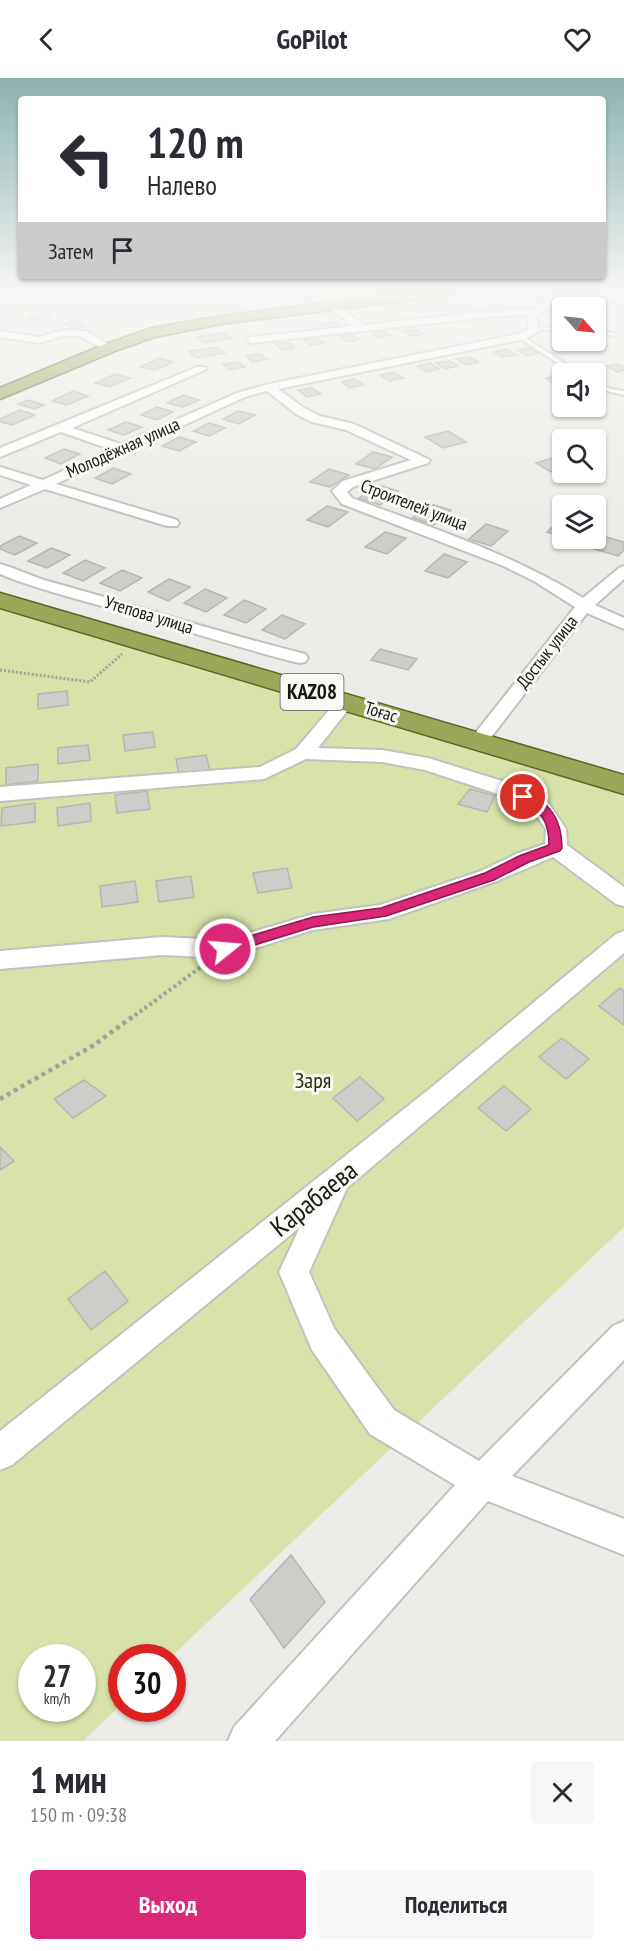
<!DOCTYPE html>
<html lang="ru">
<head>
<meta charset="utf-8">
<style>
	:root { --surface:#fff; --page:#f7f7f7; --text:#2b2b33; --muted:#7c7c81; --accent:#db2777 }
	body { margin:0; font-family:"PT Sans Narrow",sans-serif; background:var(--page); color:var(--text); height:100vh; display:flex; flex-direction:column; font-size:22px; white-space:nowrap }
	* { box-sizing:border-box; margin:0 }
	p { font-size:20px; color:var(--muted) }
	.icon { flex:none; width:33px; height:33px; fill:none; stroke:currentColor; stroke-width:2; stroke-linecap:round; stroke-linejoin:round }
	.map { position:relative; height:1663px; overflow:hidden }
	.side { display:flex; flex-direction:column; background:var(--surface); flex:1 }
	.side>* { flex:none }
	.hud { position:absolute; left:18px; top:18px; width:588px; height:183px; border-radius:6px; box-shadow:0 2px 4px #0004; background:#fff; color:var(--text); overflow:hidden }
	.needle { width:39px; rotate:117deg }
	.controls { position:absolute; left:552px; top:219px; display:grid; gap:12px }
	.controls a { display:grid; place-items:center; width:54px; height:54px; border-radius:6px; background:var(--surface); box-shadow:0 2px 4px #0004; font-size:30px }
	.speed { position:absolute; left:18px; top:1566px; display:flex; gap:12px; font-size:30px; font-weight:700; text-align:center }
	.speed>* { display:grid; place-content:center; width:78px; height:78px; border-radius:50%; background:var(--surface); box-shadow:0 2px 4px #0004; line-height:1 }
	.speed small { font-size:15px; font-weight:400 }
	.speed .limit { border:9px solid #d22; background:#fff; color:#111 }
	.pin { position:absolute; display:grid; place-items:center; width:51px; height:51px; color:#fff; margin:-26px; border:3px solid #fff; border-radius:50%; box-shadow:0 2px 6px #0007 }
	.me { position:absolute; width:66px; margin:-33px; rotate:73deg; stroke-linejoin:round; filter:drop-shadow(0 0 4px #0008) }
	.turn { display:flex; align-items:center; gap:21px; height:126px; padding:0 30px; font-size:27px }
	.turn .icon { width:78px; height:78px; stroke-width:2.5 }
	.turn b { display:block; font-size:42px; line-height:51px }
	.then { display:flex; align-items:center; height:57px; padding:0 30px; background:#0003; gap:12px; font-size:22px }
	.round { display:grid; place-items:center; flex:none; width:63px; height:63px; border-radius:6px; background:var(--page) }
	.overview { display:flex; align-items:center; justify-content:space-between; height:102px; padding:0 30px }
	h1 { font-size:36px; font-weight:800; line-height:45px }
	.cta { display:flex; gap:12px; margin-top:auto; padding:12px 30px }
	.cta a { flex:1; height:69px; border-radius:6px; background:var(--accent); color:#fff; font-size:24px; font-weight:800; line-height:69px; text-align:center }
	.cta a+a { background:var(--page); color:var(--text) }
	header { display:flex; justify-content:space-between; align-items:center; height:78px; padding:0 30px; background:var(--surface); font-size:27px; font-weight:800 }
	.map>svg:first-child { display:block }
</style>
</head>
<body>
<header><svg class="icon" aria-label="back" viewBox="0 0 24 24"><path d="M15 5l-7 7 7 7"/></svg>GoPilot<svg class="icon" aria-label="heart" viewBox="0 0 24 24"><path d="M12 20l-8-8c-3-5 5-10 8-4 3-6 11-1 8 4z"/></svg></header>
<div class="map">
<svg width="624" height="1663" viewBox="0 0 624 1663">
	<rect width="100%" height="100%" fill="#ebece7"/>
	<path fill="#d7e3a9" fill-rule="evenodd" d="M0 519 346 623 624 718V1149L171 1579 122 1580 121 1627 83 1663H0ZM32 1580H82V1630H32Z"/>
	<path fill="#cecfca" stroke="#b6b7b2" stroke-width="1.5" d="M49 235 52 239 31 242 27 239Z
		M79 242 86 248 71 250 64 245Z
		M337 244 342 249 326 251 321 246Z
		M414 251 423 256 411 258 402 253Z
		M383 252 391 257 379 260 371 254Z
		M224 254 232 260 204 265 196 259Z
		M351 256 359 261 347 264 339 258Z
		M316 260 324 265 311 267 304 262Z
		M288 264 295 270 282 272 275 266Z
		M217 269 225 275 196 280 189 273Z
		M529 270 540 275 527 278 517 272Z
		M506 271 516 277 503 279 494 274Z
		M260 276 267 281 253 284 246 278Z
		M469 279 479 284 466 287 456 281Z
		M159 280 173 284 155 292 140 289Z
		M449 283 458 288 445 291 436 285Z
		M237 284 245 289 230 292 223 286Z
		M430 285 439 291 426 294 417 288Z
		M618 286 624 289V292L617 294 606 288Z
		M394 294 403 300 389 303 380 297Z
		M115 296 130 300 110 309 95 305Z
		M558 298 562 301V305L556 307 545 300Z
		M355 301 364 307 350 310 342 304Z
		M312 310 321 316 307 319 298 312Z
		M73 313 88 318 67 327 52 323Z
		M183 317 199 322 183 329 167 325Z
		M28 322 44 327 34 331 18 326Z
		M157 329 173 334 157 342 141 337Z
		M20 332 35 337 12 347 0 344V341Z
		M238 333 255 337 239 346 223 341Z
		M126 344 142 349 124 357 108 352Z
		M209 345 225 350 209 358 193 353Z
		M448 353 466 364 443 370 425 359Z
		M179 359 196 364 179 373 162 368Z
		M64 371 80 376 61 386 45 380Z
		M373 374 392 379 375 391 356 386Z
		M552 380 562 387V391L551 394 536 385Z
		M113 390 131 396 112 406 95 400Z
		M329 391 349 397 330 409 310 404Z
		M378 407 398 413 380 427 359 420Z
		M430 426 451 432 434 447 412 440Z
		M327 428 348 434 328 449 307 442Z
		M559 443H562V459L547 454Z
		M486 446 508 453 491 468 469 461Z
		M385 454 406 460 387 476 365 469Z
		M19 458 37 465 15 477 0 471V468Z
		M606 459 624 464V472L618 478 594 471Z
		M51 470 70 477 47 490 28 483Z
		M444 476 467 484 448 500 425 493Z
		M85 482 105 490 83 503 63 495Z
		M122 492 142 500 120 513 100 505Z
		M169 501 190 509 168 523 148 514Z
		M205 511 227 520 206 534 184 525Z
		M244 522 266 531 246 545 224 537Z
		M282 537 305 546 285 561 262 552Z
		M380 571 417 581 408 592 371 582Z
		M67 613 68 627 38 631V616Z
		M153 654 155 669 125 673 123 657Z
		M88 667 90 682 58 686V670Z
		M206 677 210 693 179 697 176 681Z
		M38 686V703L6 707V690Z
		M470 711 495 718 487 734 458 726Z
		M147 713 150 731 117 735 115 717Z
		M35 725V744L1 748 2 730Z
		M90 725 91 743 58 748 57 730Z
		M287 790 292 810 258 815 253 795Z
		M191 798 194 819 159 824 156 803Z
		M135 803 138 824 102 829 100 808Z
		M620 910 624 913V947L599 928Z
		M562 960 589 981 566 1001 539 979Z
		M360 999 384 1021 357 1043 333 1020Z
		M84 1002 106 1018 73 1040 54 1021Z
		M504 1008 531 1031 506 1053 478 1030Z
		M0 1069 14 1083 0 1092Z
		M105 1193 128 1223 91 1252 68 1221Z
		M291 1477 325 1524 284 1570 250 1521Z"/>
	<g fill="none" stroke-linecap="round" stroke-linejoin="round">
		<g stroke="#c1c2bd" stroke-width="4">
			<path id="service" d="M562 248V250L534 253 532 252Z
				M596 250 615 256V257L613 258 596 252Z
				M519 258H523L581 296H575L519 260Z
				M596 304 611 311 624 313V317L607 313 596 308Z"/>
		</g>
		<g stroke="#c1c2bd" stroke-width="4">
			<path id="minor" d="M624 215V221L550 227 537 240 538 254 525 261 278 311 304 330 320 338 354 346 430 382 428 385 353 409 347 414 352 420C431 450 511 475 583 520L619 490 624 488V501L595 527 624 540V551L587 535 485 667H471L469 663 575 529 534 503 501 487 342 426 332 413 343 403 411 382 346 352 312 344 296 336 267 313 245 319 56 406 177 442 179 445 177 448H167L45 411 0 430V421L31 407 0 397V389L43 402 110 371 61 354 0 379V370L197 289H205L207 291 72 350 121 366 237 315 269 306 518 256 529 251 527 240 529 237 499 238 251 265 246 262 251 259 353 248 330 230V226H336L364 247 499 232 535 231 547 221Z
				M64 252 86 253 114 270 109 273 105 272 80 258H64L39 265 0 259V253L39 259Z
				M0 486C15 490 29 497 44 502 131 526 217 554 305 576L308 580 305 584 299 585C243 571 191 554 136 538 91 524 44 514 0 496Z
				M346 618 352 619 355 623 318 670 382 672 428 680 512 706 547 723 566 751 567 767 624 809V828L616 826 553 779 497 803 389 841 313 852 225 880 162 877 0 891V873L162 859 225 862 313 836 380 827 481 793 516 776 545 766 546 751 533 733 498 716 425 692 382 684 306 681 264 701 0 723V709L260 689 296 671 340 619Z
				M624 853V875L347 1110 309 1194 334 1250 394 1332 479 1383 613 1248 624 1243V1282L512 1398 624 1441V1477L488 1423 275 1663H228L234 1649 455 1407 370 1356 312 1272 279 1194 300 1149 12 1387 0 1392V1353L433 1008 616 856Z"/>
		</g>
		<g stroke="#5d6626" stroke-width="3">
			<path id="trunk" d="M419 213H459L452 217 221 246 155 259 115 273 0 321V310L103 267 152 250 221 238Z
				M0 515 624 697V716L0 530Z"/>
		</g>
		<path stroke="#a1a29e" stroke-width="3" stroke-dasharray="2 2" stroke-linecap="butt" d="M0 592 90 604 122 576"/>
		<path stroke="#a1a29e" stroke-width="4" stroke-dasharray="3 3" stroke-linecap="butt" d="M130 941 201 889"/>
		<path stroke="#a1a29e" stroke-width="4.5" stroke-dasharray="4 4" stroke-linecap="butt" d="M0 1021 94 967 132 939"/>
		<use href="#service" fill="#fff" fill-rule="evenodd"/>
		<use href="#minor" fill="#fff" fill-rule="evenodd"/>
		<use href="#trunk" fill="#9ba658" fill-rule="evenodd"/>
	</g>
	<linearGradient id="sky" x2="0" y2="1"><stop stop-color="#8bb2b1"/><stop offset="0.48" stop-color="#f6f6f4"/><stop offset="1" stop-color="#f6f6f4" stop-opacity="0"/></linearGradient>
	<rect width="624" height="446" fill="url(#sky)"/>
	<path fill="#db2777" stroke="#8e194d" stroke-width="1.5" d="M523 715C551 723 562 742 562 770L560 773 529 784 494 802 386 838 313 849 225 876 218 871 220 867 313 839 381 830 485 795 519 778 549 767C549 742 541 733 519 722V717Z"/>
	<g text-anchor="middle" stroke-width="6" stroke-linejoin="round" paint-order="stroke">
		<g font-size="18" fill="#171816" stroke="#f8f9f4">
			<text transform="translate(123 370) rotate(-24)" y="6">Молодёжная улица</text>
			<text transform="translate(414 427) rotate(21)" y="6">Строителей улица</text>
			<text transform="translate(149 537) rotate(17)" y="6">Утепова улица</text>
			<text transform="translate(547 574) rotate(-52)" y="6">Достык улица</text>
			<text transform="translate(381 634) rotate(17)" y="6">Тоғас</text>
		</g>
		<rect fill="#f8f9f4" stroke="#5a5c59" stroke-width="1.5" x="280.5" y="596" width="63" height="36" rx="4.5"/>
		<g font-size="21" font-weight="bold" fill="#171816">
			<text x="312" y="621">KAZ08</text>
		</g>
		<g font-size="22" fill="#282d09" stroke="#f8f9f4">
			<text x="313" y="1010">Заря</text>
		</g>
		<g font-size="27" fill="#171816" stroke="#f8f9f4">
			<text transform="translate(314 1121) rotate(-39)" y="9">Карабаева</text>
		</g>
	</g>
</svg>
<div class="controls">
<a><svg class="needle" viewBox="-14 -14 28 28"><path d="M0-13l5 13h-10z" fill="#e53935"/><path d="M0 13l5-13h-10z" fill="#7c7c81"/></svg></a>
<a><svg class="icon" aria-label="sound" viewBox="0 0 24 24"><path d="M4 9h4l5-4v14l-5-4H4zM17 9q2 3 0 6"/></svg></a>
<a><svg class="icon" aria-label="search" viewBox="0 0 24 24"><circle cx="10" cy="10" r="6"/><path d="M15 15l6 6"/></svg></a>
<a><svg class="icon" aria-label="layers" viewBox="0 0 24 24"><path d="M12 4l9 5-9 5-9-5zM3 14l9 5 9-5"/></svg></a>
</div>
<div class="speed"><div>27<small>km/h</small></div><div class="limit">30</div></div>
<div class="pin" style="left:523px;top:719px;background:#d93025"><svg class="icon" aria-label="arrive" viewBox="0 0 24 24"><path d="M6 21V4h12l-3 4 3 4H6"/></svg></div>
<svg class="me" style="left:225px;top:871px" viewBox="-20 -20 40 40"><circle r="17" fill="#db2777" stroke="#fff" stroke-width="3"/><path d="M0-11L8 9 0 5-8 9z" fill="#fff"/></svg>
<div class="hud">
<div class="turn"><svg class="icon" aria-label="left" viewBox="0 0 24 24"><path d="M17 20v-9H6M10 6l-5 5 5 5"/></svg><div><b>120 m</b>Налево</div></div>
<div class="then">Затем<svg class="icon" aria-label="arrive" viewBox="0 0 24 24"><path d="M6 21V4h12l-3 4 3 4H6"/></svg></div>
</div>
</div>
<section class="side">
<div class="overview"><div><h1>1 мин</h1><p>150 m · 09:38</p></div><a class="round"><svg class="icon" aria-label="close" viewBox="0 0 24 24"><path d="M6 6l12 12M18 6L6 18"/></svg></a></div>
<div class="cta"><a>Выход</a><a>Поделиться</a></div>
</section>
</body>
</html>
